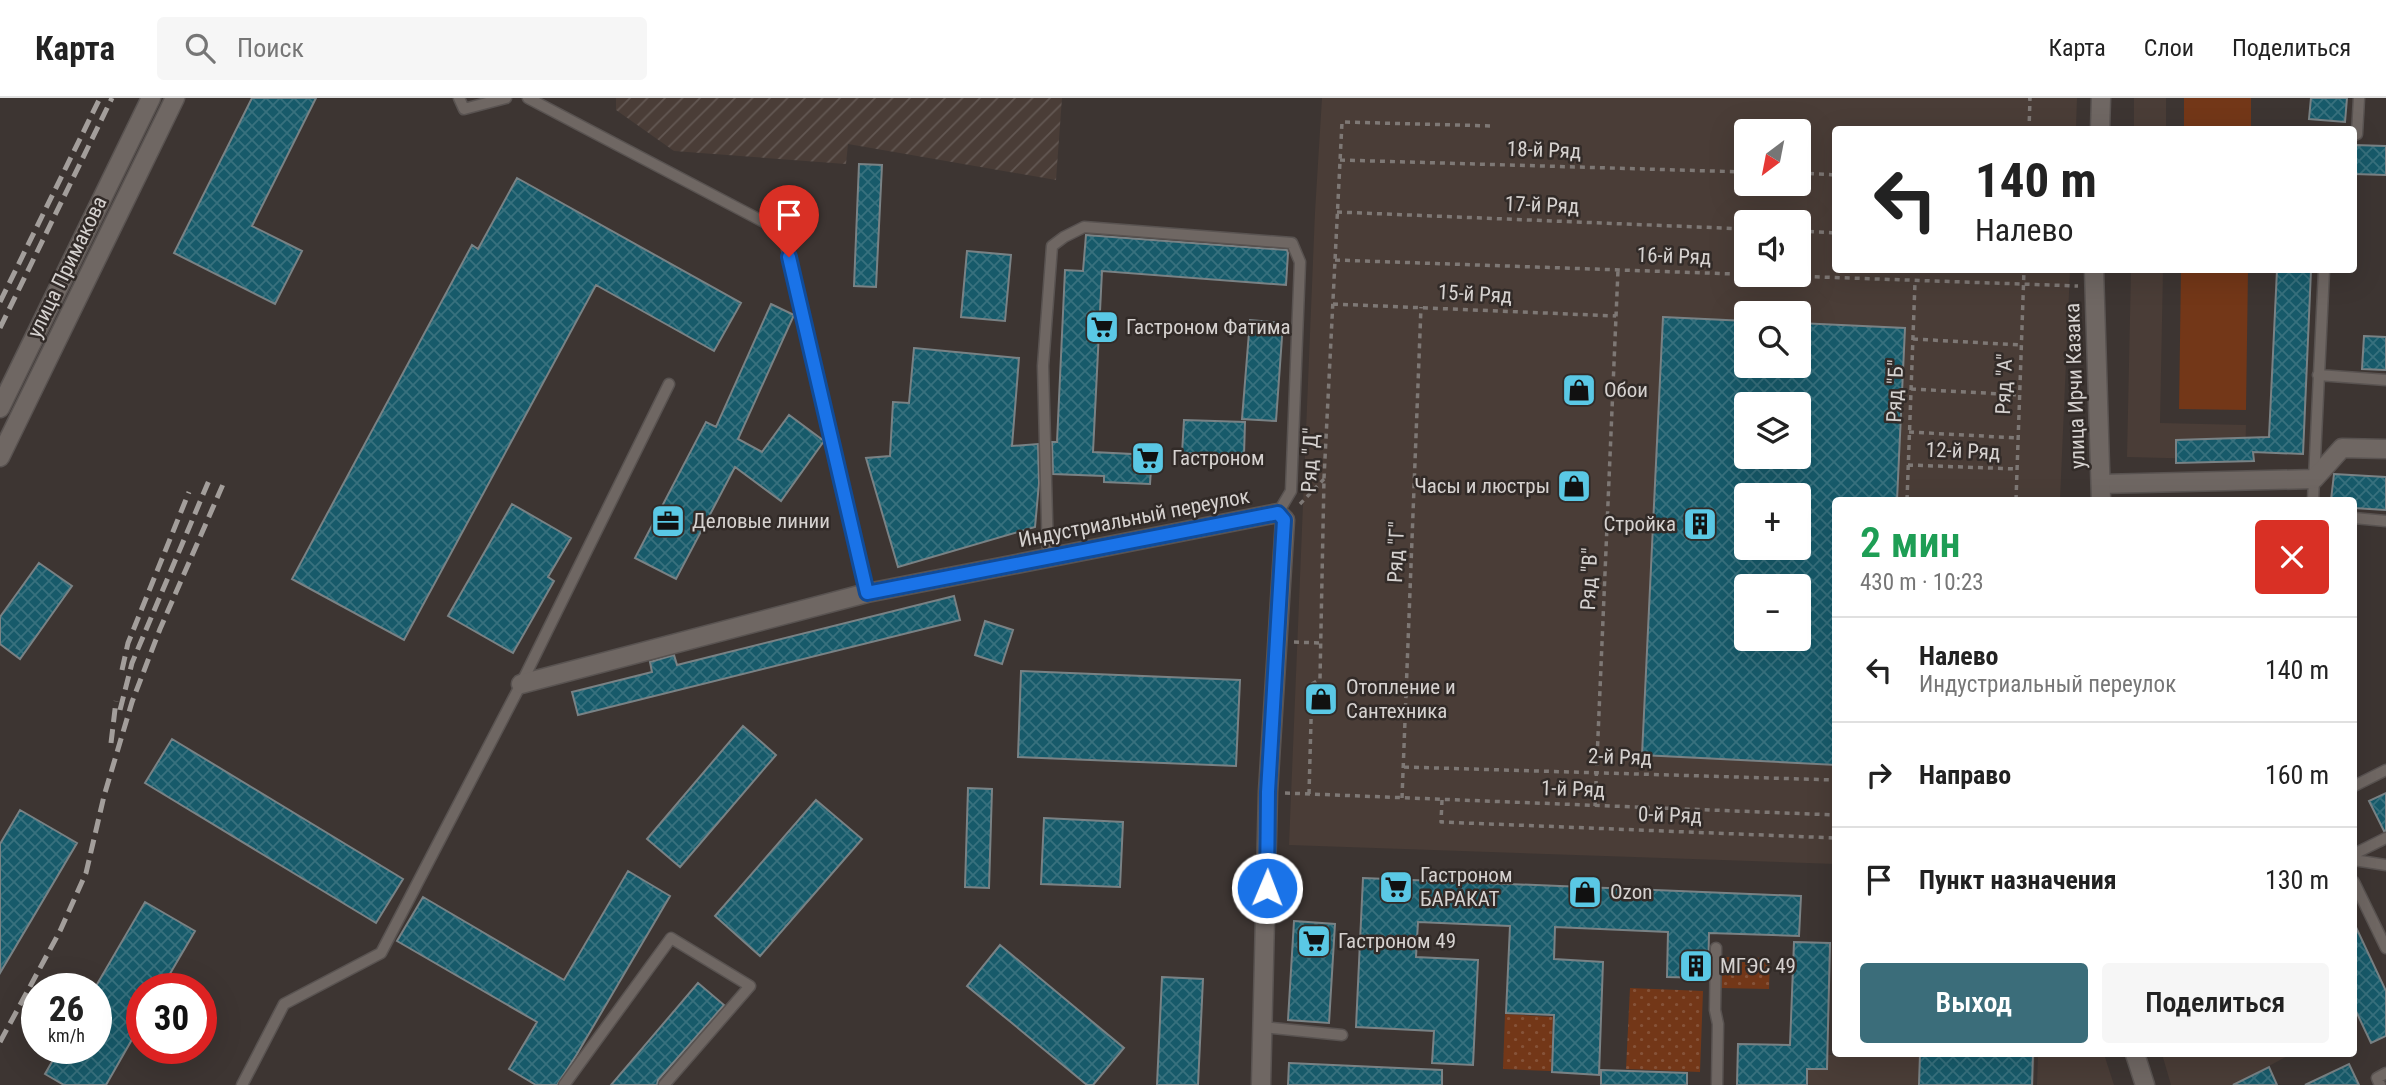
<!DOCTYPE html>
<html lang="ru">
<head>
<meta charset="utf-8">
<style>
	:root { --surface:#fff; --page:#f6f6f6; --text:#222; --muted:#767676; --line:#e0e0e0; --accent:#3b6d7a }
	body { margin:0; font-family:"Roboto Condensed",sans-serif; background:var(--page); color:var(--text); height:100vh; display:flex; flex-direction:column; font-size:26px; white-space:nowrap }
	* { box-sizing:border-box; margin:0 }
	p { font-size:23px; color:var(--muted) }
	.icon { flex:none; width:38px; height:38px; fill:none; stroke:currentColor; stroke-width:2; stroke-linecap:round; stroke-linejoin:round }
	.map { position:relative; flex:1; overflow:hidden }
	.details { position:absolute; left:1832px; top:399px; width:525px; height:560px; display:flex; flex-direction:column; background:var(--surface); border-radius:7px; box-shadow:0 7px 28px #0002 }
	.details>* { flex:none }
	.banner { position:absolute; left:1832px; top:28px; width:525px; height:147px; border-radius:7px; box-shadow:0 7px 28px #0002; background:#fff; color:var(--text); overflow:hidden }
	.needle { width:46px; rotate:212deg }
	.tools { position:absolute; left:1734px; top:21px; display:grid; gap:14px }
	.tools a { display:grid; place-items:center; width:77px; height:77px; border-radius:7px; background:var(--surface); box-shadow:0 7px 28px #0002; font-size:35px }
	.speed { position:absolute; left:21px; top:875px; display:flex; gap:14px; font-size:35px; font-weight:700; text-align:center }
	.speed>* { display:grid; place-content:center; width:91px; height:91px; border-radius:50%; background:var(--surface); box-shadow:0 7px 28px #0002; line-height:1 }
	.speed small { font-size:18px; font-weight:400 }
	.speed .limit { border:10px solid #d22; background:#fff; color:#111 }
	.pin { position:absolute; display:grid; place-items:center; width:60px; height:60px; color:#fff; margin:-72px -30px; border-radius:50% 50% 50% 0; rotate:-45deg; box-shadow:0 0 7px #0007 }
	.pin .icon { rotate:45deg }
	.me { position:absolute; width:77px; margin:-38px; rotate:1deg; stroke-linejoin:round; filter:drop-shadow(0 0 5px #0008) }
	.turn { display:flex; align-items:center; gap:24px; height:147px; padding:0 28px; font-size:32px }
	.turn .icon { width:91px; height:91px; stroke-width:2.5 }
	.turn b { display:block; font-size:49px; line-height:60px }
	.round { display:grid; place-items:center; flex:none; width:74px; height:74px; border-radius:7px; background:var(--page) }
	.headline { display:flex; align-items:center; justify-content:space-between; height:119px; padding:0 28px }
	h1 { font-size:42px; font-weight:600; line-height:52px; color:#1e9e55 }
	.action { display:flex; gap:14px; margin-top:auto; padding:14px 28px }
	.action a { flex:1; height:80px; border-radius:7px; background:var(--accent); color:#fff; font-size:28px; font-weight:600; line-height:80px; text-align:center }
	.action a+a { background:var(--page); color:var(--text) }
	ul { padding:0; list-style:none }
	li { display:flex; align-items:center; gap:21px; height:105px; padding:0 28px; border-top:2px solid var(--line) }
	li div { flex:1 }
	li b { display:block; font-size:26px }
	li em { font-style:normal }
	header { display:flex; align-items:center; gap:42px; box-sizing:border-box; height:98px; padding:0 35px; background:var(--surface); border-bottom:2px solid var(--line) }
	header strong { font-size:33px }
	nav { display:flex; gap:38px; margin-inline-start:auto; font-size:24px }
	.search { width:490px; height:63px; background:var(--page); display:flex; align-items:center; gap:18px; box-sizing:border-box; padding:0 24px; border-radius:7px; color:var(--muted); font-size:26px }
	.map>svg:first-child { display:block }
</style>
</head>
<body>
<header>
<strong>Карта</strong>
<div class="search"><svg class="icon" aria-label="search" viewBox="0 0 24 24"><circle cx="10" cy="10" r="6"/><path d="M15 15l6 6"/></svg>Поиск</div>
<nav><a>Карта</a><a>Слои</a><a>Поделиться</a></nav>
</header>
<div class="map">
<svg width="2386" height="987" viewBox="0 0 2386 987">
	<defs>
		<pattern id="industrial-furrows" width="10" height="10" patternUnits="userSpaceOnUse" patternTransform="scale(1.75)"><rect width="10" height="10" fill="#4a3d37"/><path d="M-1 1l2-2M0 10L10 0M9 11l2-2" fill="none" stroke="#635853"/></pattern>
		<pattern id="park-dots" width="8" height="8" patternUnits="userSpaceOnUse" patternTransform="scale(1.75)"><rect width="8" height="8" fill="#733718"/><path d="M2 2h.1M6 6h.1" fill="none" stroke="#865339" stroke-width="1.8" stroke-linecap="round"/></pattern>
		<pattern id="building-cross-hatch" width="8" height="8" patternUnits="userSpaceOnUse" patternTransform="scale(1.75)"><rect width="8" height="8" fill="#175a6a"/><path d="M0 0l8 8M0 8l8-8" fill="none" stroke="#38717e"/></pattern>
	</defs>
	<rect width="100%" height="100%" fill="#3d3532"/>
	<path fill="#4a3d37" fill-rule="evenodd" d="M1322 0H2077L2076 31 1836 32V172H2070L2060 402H1836V766L1289 747 1315 114ZM1746 33H1799V86H1746ZM1746 124H1799V177H1746ZM1746 215H1799V268H1746ZM1746 306H1799V359H1746ZM1746 397H1799V450H1746ZM1746 488H1799V541H1746Z
		M2134 0H2166V31H2134Z
		M2131 172H2163L2160 325 2246 327 2245 362 2127 359Z
		M1790 955 1849 958V956H2035L2034 987H1790Z
		M2038 956H2104L2114 987H2037Z
		M2162 956H2291L2243 982 2245 987H2171Z"/>
	<path fill="url(#industrial-furrows)" d="M616 0H1062L1056 82 848 46 846 66 674 53 616 12Z"/>
	<path fill="#733718" d="M2184 0H2251V31H2184Z
		M2181 172H2248L2246 312 2179 311Z"/>
	<path fill="url(#park-dots)" d="M1721 859 1770 860 1769 891 1720 890Z
		M1630 890 1703 893 1700 974 1626 971Z
		M1505 916 1553 919 1551 973 1503 971Z"/>
	<path fill="url(#building-cross-hatch)" stroke="#798285" stroke-width="2" fill-rule="evenodd" d="M252 0H316L252 128 302 153 275 206 174 155Z
		M2311 0H2347L2345 24 2309 21Z
		M2354 47 2386 48V77L2354 76Z
		M859 66 882 67 876 189 854 188Z
		M517 80 741 205 714 253 596 187 404 542 292 481 472 147 478 151Z
		M1086 137 1287 152 1288 155 1286 187 1102 173 1093 354 1152 357 1150 386 1104 384V378L1053 376 1052 344H1057L1065 172 1083 173Z
		M967 153 1011 157 1005 223 961 219Z
		M2277 172H2311L2303 356 2253 354 2254 363 2176 365V342L2269 339Z
		M771 206 794 217 738 341 762 354 789 317 824 343 781 403 735 369 676 481 635 460 706 324 716 329Z
		M1663 219 1746 223V268H1799V225L1905 230 1897 402H1836V667L1642 657ZM1746 306H1799V359H1746ZM1746 397H1799V450H1746ZM1746 488H1799V541H1746Z
		M1250 222 1283 225 1276 323 1242 321Z
		M2364 238 2386 239V272L2362 271Z
		M914 250 1019 260 1012 348 1038 346 1039 385 1035 429 898 469 866 360 890 358 893 304 909 305Z
		M1184 322 1245 324 1244 357 1182 355Z
		M2334 376 2386 379V412L2354 410V402H2331Z
		M512 406 571 440 548 479 554 483 513 555 448 518Z
		M39 465 72 488 20 561 0 546V519Z
		M954 498 960 522 578 617 572 594 652 574 650 564 674 557 677 567Z
		M985 523 1013 532 1002 566 975 557Z
		M1021 573 1240 582 1236 668 1018 659Z
		M743 628 776 657 680 769 647 741Z
		M172 641 403 781 376 825 145 685Z
		M968 690 992 691 989 790 965 789Z
		M2386 695V733H2384L2369 703Z
		M816 702 862 741 760 858 715 818Z
		M20 712 77 745 0 875V746Z
		M1044 720 1123 724 1120 789 1041 786Z
		M628 773 670 798 577 956 557 987H536L509 971 537 924 397 843 423 799 564 882Z
		M1363 780 1801 798 1799 838 1709 835 1708 880 1667 879 1668 834 1555 829 1554 861 1603 864 1599 977 1552 974 1554 917 1506 915 1510 828 1418 824 1416 859 1478 862 1473 967 1432 965 1434 933 1356 929Z
		M145 804 195 833 161 891H142V924L106 987H64L45 976 60 950H96V888Z
		M1294 823 1335 826 1329 925 1288 922Z
		M2354 825 2386 893V938L2371 945 2354 909Z
		M1794 844 1830 845 1827 971H1807V987H1737L1738 946 1790 947Z
		M1000 847 1124 950 1093 987H1087L967 888Z
		M1162 879 1203 881 1198 987H1157Z
		M698 885 724 907 658 982 657 987H611Z
		M1920 956H2033L2032 987H1919Z
		M1289 965 1442 972V987H1288Z
		M2349 966 2359 987H2305Z
		M2269 969 2277 987H2233Z
		M1601 972 1687 975V987H1601Z"/>
	<g fill="none" stroke-linecap="round" stroke-linejoin="round">
		<g stroke="#595351" stroke-width="13">
			<path id="service" d="M459 0 464 11 506 0
				M528 0 783 134 867 495
				M2354 37 2357 36 2359 0
				M2318 277 2386 282
				M2313 402 2324 172
				M2354 420 2386 423
				M1048 459 1043 268 1052 148 1064 139 1084 129 1292 145 1300 164 1291 393 1278 415
				M2354 688 2386 672
				M2354 756 2386 740
				M2354 762 2386 767
				M2354 784 2386 850
				M1716 850 1715 912 1718 926 1717 987
				M1262 929 1342 937
				M242 987 284 906 381 855 521 586 669 286
				M564 987 671 840 750 888 664 987
				M2380 987 2377 980 2386 975"/>
		</g>
		<g stroke="#595351" stroke-width="21">
			<path id="minor" d="M2101 386 2314 381 2342 350 2386 351
				M521 586 867 495 1278 415 1285 422 1268 694 1261 987"/>
		</g>
		<g stroke="#595351" stroke-width="21">
			<path id="secondary" d="M2100 32 2101 0
				M2094 172 2101 402
				M0 310 151 0
				M0 359 175 0
				M2135 956 2145 987"/>
		</g>
		<path stroke="#7e7875" stroke-width="3.5" stroke-dasharray="5 5" stroke-linecap="butt" d="M2028 0H2030L2029 32
			M1913 30 1934 32
			M1340 62 1746 74
			M1799 75 1836 77
			M1337 114 1746 131
			M1799 133 1836 135
			M1335 162 2078 188
			M1333 206 1616 218
			M1913 241 2021 247
			M1911 291 2020 297
			M1909 334 2018 340
			M1908 367 2017 371
			M1907 402 1915 184
			M2016 402 2024 172
			M1300 406 1324 381
			M1294 544 1320 545
			M1404 669 1836 682
			M1285 695 1836 717
			M1309 696 1312 586 1320 581 1324 380 1342 24 1494 28
			M1402 700 1421 209
			M1442 702 1441 724 1836 740
			M1595 708 1618 172"/>
		<use href="#service" stroke="#6f6763" stroke-width="10"/>
		<use href="#minor" stroke="#6f6763" stroke-width="18"/>
		<use href="#secondary" stroke="#6f6763" stroke-width="18"/>
		<path stroke="#a39e9b" stroke-width="5" stroke-dasharray="14 7" stroke-linecap="butt" d="M0 204 100 0
			M0 230 112 0
			M122 572 128 545 189 394
			M120 612 132 565 210 380
			M111 645 116 603
			M0 944 60 833 86 775 104 698 132 604 160 531 224 384"/>
	</g>
	<g fill="none" stroke-linecap="round" stroke-linejoin="round">
		<g stroke="#114b97" stroke-width="18">
			<path id="route" d="M789 159 867 495 1278 415 1284 422 1268 694 1267 790"/>
		</g>
		<use href="#route" stroke="#1a73e8" stroke-width="12"/>
	</g>
	<defs>
		<g id="supermarket-square" transform="scale(1.75)"><rect x="-9" y="-9" width="18" height="18" rx="4" fill="#5ac8e5" stroke="#322b28"/><path d="M-6-5.5h2.5l.6 2H6L4.5 2H-2.5L-4.4-4H-6ZM-1.5 3.2a1.3 1.3 0 1 0 .1 0ZM3 3.2a1.3 1.3 0 1 0 .1 0Z" fill="#111"/></g>
		<g id="shop-square" transform="scale(1.75)"><rect x="-9" y="-9" width="18" height="18" rx="4" fill="#5ac8e5" stroke="#322b28"/><path d="M-5-2.5h2.3a2.7 3.5 0 0 1 5.4 0H5L5.5 6h-11ZM-1.5-2.5h3a1.5 2.3 0 0 0-3 0Z" fill="#111"/></g>
		<g id="office-square" transform="scale(1.75)"><rect x="-9" y="-9" width="18" height="18" rx="4" fill="#5ac8e5" stroke="#322b28"/><path d="M-6-3h4V-5.5h4V-3h4V5H-6ZM-1-4.5V-3h2v-1.5ZM-6 0V1H6V0Z" fill="#111"/></g>
		<g id="building-square" transform="scale(1.75)"><rect x="-9" y="-9" width="18" height="18" rx="4" fill="#5ac8e5" stroke="#322b28"/><path d="M-4-6H4V6H1V3H-1V6H-4ZM-2.5-4.3h1.7v1.8h-1.7ZM.8-4.3h1.7v1.8H.8ZM-2.5-1h1.7V.8h-1.7ZM.8-1h1.7V.8H.8Z" fill="#111"/></g>
	</defs>
	<g fill-rule="evenodd">
		<use href="#supermarket-square" x="1102" y="229"/>
		<use href="#shop-square" x="1579" y="292"/>
		<use href="#supermarket-square" x="1148" y="360"/>
		<use href="#shop-square" x="1574" y="388"/>
		<use href="#office-square" x="668" y="423"/>
		<use href="#building-square" x="1700" y="426"/>
		<use href="#shop-square" x="1321" y="601"/>
		<use href="#supermarket-square" x="1396" y="789"/>
		<use href="#shop-square" x="1585" y="794"/>
		<use href="#supermarket-square" x="1314" y="843"/>
		<use href="#building-square" x="1696" y="868"/>
	</g>
	<g text-anchor="middle" stroke-width="5" stroke-linejoin="round" paint-order="stroke">
		<g font-size="21" fill="#d6d2d0" stroke="#322b28">
			<text transform="translate(1544 52) rotate(2)" y="7">18-й Ряд</text>
			<text transform="translate(1542 107) rotate(2)" y="7">17-й Ряд</text>
			<text transform="translate(1674 158) rotate(2)" y="7">16-й Ряд</text>
			<text transform="translate(67 169) rotate(-64)" y="7">улица Примакова</text>
			<text transform="translate(1475 196) rotate(3)" y="7">15-й Ряд</text>
			<text transform="translate(2004 286) rotate(-88)" y="7">Ряд "А"</text>
			<text transform="translate(2075 288) rotate(-92)" y="7">улица Ирчи Казака</text>
			<text transform="translate(1895 293) rotate(-88)" y="7">Ряд "Б"</text>
			<text transform="translate(1963 353) rotate(2)" y="7">12-й Ряд</text>
			<text transform="translate(1310 362) rotate(-88)" y="7">Ряд "Д"</text>
			<text transform="translate(1134 420) rotate(-11)" y="7">Индустриальный переулок</text>
			<text transform="translate(1396 454) rotate(-88)" y="7">Ряд "Г"</text>
			<text transform="translate(1589 481) rotate(-88)" y="7">Ряд "В"</text>
			<text transform="translate(1620 659) rotate(2)" y="7">2-й Ряд</text>
			<text transform="translate(1573 691) rotate(2)" y="7">1-й Ряд</text>
			<text transform="translate(1670 717) rotate(2)" y="7">0-й Ряд</text>
		</g>
		<g font-size="21" fill="#d6d2d0" stroke="#322b28" text-anchor="start">
			<text x="1126" y="236">Гастроном Фатима</text>
			<text x="1604" y="299">Обои</text>
			<text x="1172" y="367">Гастроном</text>
			<text x="1550" y="395" text-anchor="end">Часы и люстры</text>
			<text x="692" y="430">Деловые линии</text>
			<text x="1676" y="433" text-anchor="end">Стройка</text>
			<text x="1346" y="596">Отопление и<tspan x="1346" dy="24">Сантехника</tspan></text>
			<text x="1420" y="784">Гастроном<tspan x="1420" dy="24">БАРАКАТ</tspan></text>
			<text x="1610" y="801">Ozon</text>
			<text x="1338" y="850">Гастроном 49</text>
			<text x="1720" y="875">МГЭС 49</text>
		</g>
	</g>
</svg>
<div class="tools">
<a><svg class="needle" viewBox="-14 -14 28 28"><path d="M0-13l5 13h-10z" fill="#e53935"/><path d="M0 13l5-13h-10z" fill="#767676"/></svg></a>
<a><svg class="icon" aria-label="sound" viewBox="0 0 24 24"><path d="M4 9h4l5-4v14l-5-4H4zM17 9q2 3 0 6"/></svg></a>
<a><svg class="icon" aria-label="search" viewBox="0 0 24 24"><circle cx="10" cy="10" r="6"/><path d="M15 15l6 6"/></svg></a>
<a><svg class="icon" aria-label="layers" viewBox="0 0 24 24"><path d="M12 4l9 5-9 5-9-5zM3 14l9 5 9-5"/></svg></a>
<a>+</a>
<a>−</a>
</div>
<div class="speed"><div>26<small>km/h</small></div><div class="limit">30</div></div>
<div class="pin" style="left:789px;top:159px;background:#d93025"><svg class="icon" aria-label="arrive" viewBox="0 0 24 24"><path d="M6 21V4h12l-3 4 3 4H6"/></svg></div>
<svg class="me" style="left:1267px;top:790px" viewBox="-20 -20 40 40"><circle r="17" fill="#1a73e8" stroke="#fff" stroke-width="3"/><path d="M0-11L8 9 0 5-8 9z" fill="#fff"/></svg>
<div class="banner">
<div class="turn"><svg class="icon" aria-label="left" viewBox="0 0 24 24"><path d="M17 20v-9H6M10 6l-5 5 5 5"/></svg><div><b>140 m</b>Налево</div></div>
</div>
<section class="details">
<div class="headline"><div><h1>2 мин</h1><p>430 m · 10:23</p></div><a class="round" style="background:#d93025;color:#fff"><svg class="icon" aria-label="close" viewBox="0 0 24 24"><path d="M6 6l12 12M18 6L6 18"/></svg></a></div>
<ul>
<li><svg class="icon" aria-label="left" viewBox="0 0 24 24"><path d="M17 20v-9H6M10 6l-5 5 5 5"/></svg><div><b>Налево</b><p>Индустриальный переулок</p></div><em>140 m</em></li>
<li><svg class="icon" aria-label="right" viewBox="0 0 24 24"><path d="M7 20v-9h11M14 6l5 5-5 5"/></svg><div><b>Направо</b></div><em>160 m</em></li>
<li><svg class="icon" aria-label="arrive" viewBox="0 0 24 24"><path d="M6 21V4h12l-3 4 3 4H6"/></svg><div><b>Пункт назначения</b></div><em>130 m</em></li>
</ul>
<div class="action"><a>Выход</a><a>Поделиться</a></div>
</section>
</div>
</body>
</html>
